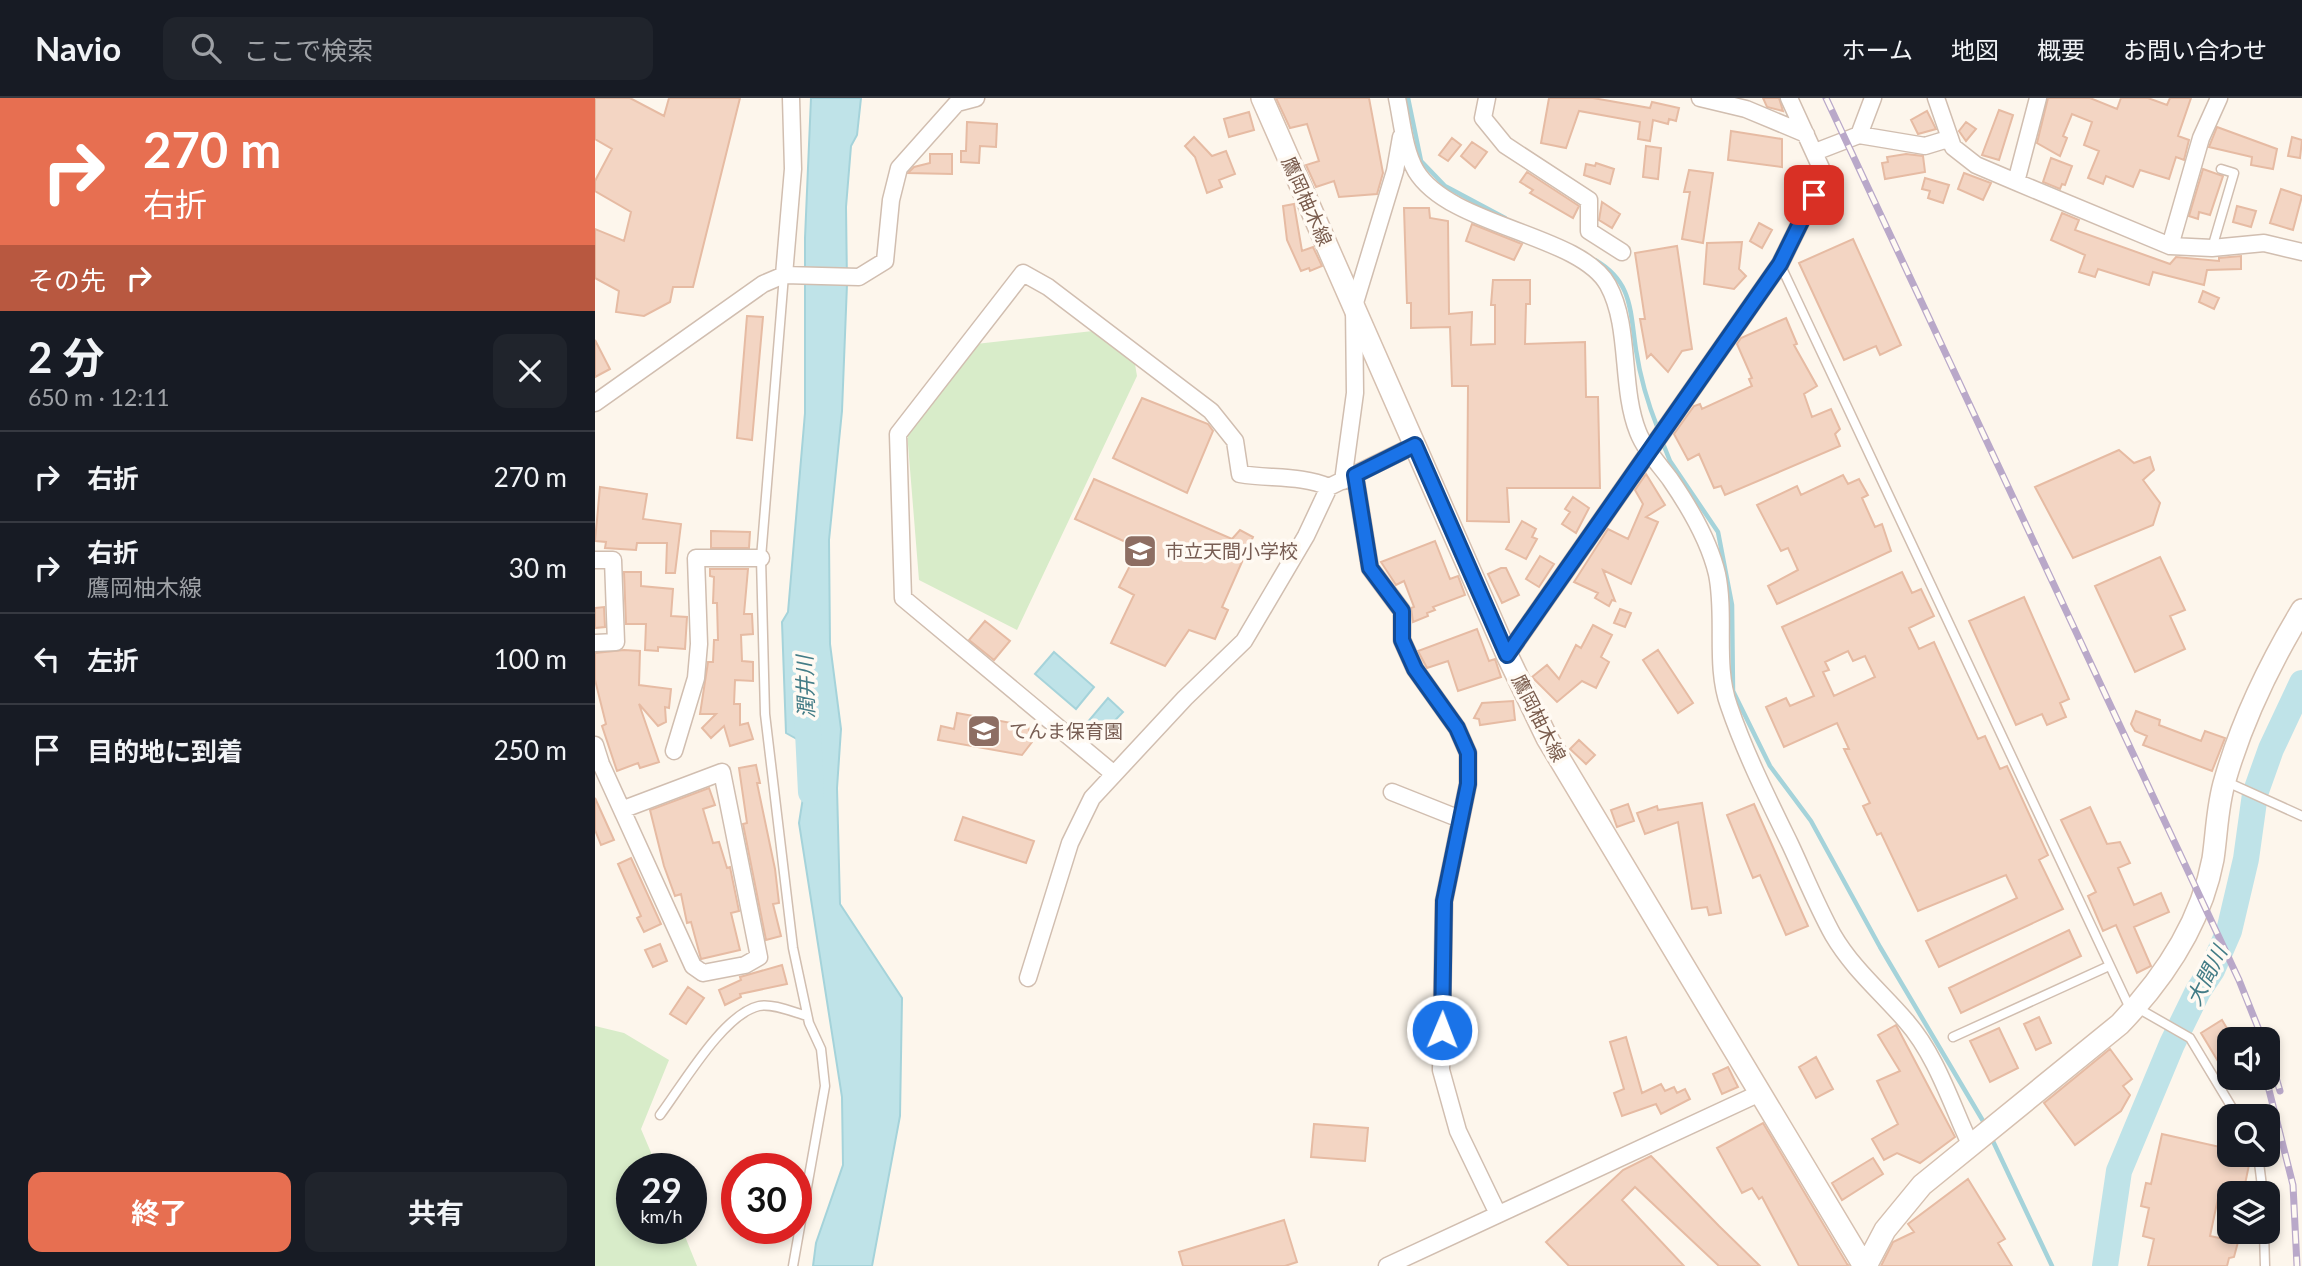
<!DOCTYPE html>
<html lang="ja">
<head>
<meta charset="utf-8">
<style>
	:root { --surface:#171b24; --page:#20242c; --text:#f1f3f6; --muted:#9ea1a6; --line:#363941; --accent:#e76f51 }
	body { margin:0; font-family:Lato,"Noto Sans JP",sans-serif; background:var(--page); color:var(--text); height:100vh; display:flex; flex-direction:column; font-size:26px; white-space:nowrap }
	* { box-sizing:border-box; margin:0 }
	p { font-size:23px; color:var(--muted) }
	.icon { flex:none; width:38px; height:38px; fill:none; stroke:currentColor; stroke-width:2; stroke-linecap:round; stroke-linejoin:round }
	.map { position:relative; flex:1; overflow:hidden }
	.details { display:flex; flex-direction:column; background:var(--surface); width:595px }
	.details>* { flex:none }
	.guide { background:#e76f51; color:#fff; overflow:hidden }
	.fabs { position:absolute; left:1622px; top:929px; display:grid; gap:14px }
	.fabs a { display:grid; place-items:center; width:63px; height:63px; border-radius:14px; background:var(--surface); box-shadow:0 4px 10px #0003; font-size:35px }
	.speed { position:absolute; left:21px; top:1055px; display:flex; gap:14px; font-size:35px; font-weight:700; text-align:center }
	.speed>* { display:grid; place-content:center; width:91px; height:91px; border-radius:50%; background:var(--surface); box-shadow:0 4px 10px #0003; line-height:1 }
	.speed small { font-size:18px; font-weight:400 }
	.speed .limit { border:10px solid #d22; background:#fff; color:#111 }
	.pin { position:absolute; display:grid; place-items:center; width:60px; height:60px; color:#fff; margin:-30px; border-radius:14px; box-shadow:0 4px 10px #0006 }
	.me { position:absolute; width:77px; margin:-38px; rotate:1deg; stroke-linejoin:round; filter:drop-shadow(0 0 5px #0008) }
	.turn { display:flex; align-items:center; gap:24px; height:147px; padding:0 28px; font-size:32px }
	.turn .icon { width:91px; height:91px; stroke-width:2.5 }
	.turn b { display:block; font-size:49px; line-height:60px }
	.then { display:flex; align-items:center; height:66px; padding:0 28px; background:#0003; gap:14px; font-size:26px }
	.round { display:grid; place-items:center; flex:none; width:74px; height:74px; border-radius:14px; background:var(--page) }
	.overview { display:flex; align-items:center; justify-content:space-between; height:119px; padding:0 28px }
	h1 { font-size:42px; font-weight:700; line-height:52px }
	.cta { display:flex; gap:14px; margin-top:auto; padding:14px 28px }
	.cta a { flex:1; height:80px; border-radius:14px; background:var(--accent); color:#fff; font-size:28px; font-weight:700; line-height:80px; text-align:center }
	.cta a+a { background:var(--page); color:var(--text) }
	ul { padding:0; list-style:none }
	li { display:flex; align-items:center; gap:21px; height:91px; padding:0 28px; border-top:2px solid var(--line) }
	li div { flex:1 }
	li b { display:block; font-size:26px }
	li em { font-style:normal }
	header { display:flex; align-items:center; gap:42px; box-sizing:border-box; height:98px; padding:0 35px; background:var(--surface); border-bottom:2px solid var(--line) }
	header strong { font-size:33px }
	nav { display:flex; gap:38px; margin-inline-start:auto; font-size:24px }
	.search { width:490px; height:63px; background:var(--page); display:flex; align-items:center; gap:18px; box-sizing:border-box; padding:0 24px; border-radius:14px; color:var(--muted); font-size:26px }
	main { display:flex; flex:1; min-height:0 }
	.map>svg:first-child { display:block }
</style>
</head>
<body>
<header>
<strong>Navio</strong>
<div class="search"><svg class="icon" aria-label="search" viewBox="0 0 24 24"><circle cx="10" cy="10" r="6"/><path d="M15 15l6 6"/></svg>ここで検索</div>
<nav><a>ホーム</a><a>地図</a><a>概要</a><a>お問い合わせ</a></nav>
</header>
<main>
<section class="details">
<div class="guide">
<div class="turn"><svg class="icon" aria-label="right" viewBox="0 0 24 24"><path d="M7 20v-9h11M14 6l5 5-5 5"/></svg><div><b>270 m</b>右折</div></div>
<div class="then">その先<svg class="icon" aria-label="right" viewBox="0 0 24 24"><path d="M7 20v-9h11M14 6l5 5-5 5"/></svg></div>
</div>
<div class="overview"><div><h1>2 分</h1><p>650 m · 12:11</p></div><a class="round"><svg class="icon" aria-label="close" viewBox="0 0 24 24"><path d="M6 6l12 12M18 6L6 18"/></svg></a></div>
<ul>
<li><svg class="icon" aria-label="right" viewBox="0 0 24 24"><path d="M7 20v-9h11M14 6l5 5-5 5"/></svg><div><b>右折</b></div><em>270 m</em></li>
<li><svg class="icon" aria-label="right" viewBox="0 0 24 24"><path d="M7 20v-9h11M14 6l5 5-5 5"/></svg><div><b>右折</b><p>鷹岡柚木線</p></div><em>30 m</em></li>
<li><svg class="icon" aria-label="left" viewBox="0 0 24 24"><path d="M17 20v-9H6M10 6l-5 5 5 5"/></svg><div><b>左折</b></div><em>100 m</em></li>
<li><svg class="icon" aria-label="arrive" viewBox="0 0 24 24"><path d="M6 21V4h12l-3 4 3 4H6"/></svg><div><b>目的地に到着</b></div><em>250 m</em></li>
</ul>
<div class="cta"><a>終了</a><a>共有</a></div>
</section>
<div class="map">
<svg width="1707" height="1168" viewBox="0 0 1707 1168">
	<rect width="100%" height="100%" fill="#fdf6ec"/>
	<path fill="#d8ecc9" d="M498 233 540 266 542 278 422 532 324 482 312 334 381 246Z
		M0 928 29 935 74 962 46 1031 63 1071H37V1130L87 1131 102 1168H0Z"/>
	<path fill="#bfe3e8" stroke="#a5d3da" stroke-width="2" d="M216 0H266L262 37 256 48 251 109 252 186 247 313 234 442 235 546 246 631 242 690 245 806 307 900 305 1018 277 1168H218L221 1145 248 1067 247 999 204 725 216 649 191 635 187 524 193 514 210 315V140Z
		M459 554 499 589 481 611 440 576Z
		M513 600 528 614 506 637 491 626Z"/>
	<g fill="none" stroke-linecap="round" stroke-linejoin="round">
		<path stroke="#a5d3da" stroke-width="4.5" d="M813 0 826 63 850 88 910 120
			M1000 162C1038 184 1035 213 1041 252 1045 278 1053 306 1063 331
			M1067 343 1075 363 1123 434 1137 507 1138 593 1175 668 1216 723 1285 849 1391 1028
			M1396 1039 1457 1168"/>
		<path stroke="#bfe3e8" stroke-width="26" d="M212 614 216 694
			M1510 1168 1524 1073 1577 946 1603 893 1617 872 1634 833 1651 761 1660 696 1676 651 1707 585"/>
	</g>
	<path fill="#f3d5c3" stroke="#e6bba3" stroke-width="2" fill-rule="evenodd" d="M0 0H35L69 18 74 0H145L98 189H78L75 204 49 218 21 214 24 193 0 180V131L29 143 36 114 0 93V83L17 51 0 41Z
		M681 0H774L788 75 782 96 744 99 739 83 721 89 711 67 724 63 712 26 695 30Z
		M954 0H998L1055 10 1057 4 1084 10 1081 23 1074 21 1073 26 1058 22 1055 43 1043 41 1045 24 984 13 971 50 946 45Z
		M1168 0H1184L1188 13 1172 9Z
		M1453 0H1495L1522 11 1526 0H1553L1572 7 1575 0H1596L1583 38 1594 42 1589 62 1581 59 1574 81 1545 72 1538 89 1511 78 1508 86 1493 80 1504 53 1489 47 1497 24 1477 16 1468 38 1472 40 1465 58 1442 45Z
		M1404 12 1418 17 1404 62 1387 57Z
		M1332 13 1341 31 1323 36 1316 22Z
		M654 14 659 32 634 39 629 21Z
		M372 24 402 26 401 49 385 48 384 65 366 64V53H371Z
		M1371 24 1381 31 1371 43 1364 33Z
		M1622 29 1682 51 1678 71 1656 67 1657 59 1614 49Z
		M1136 33 1187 41V69L1133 62Z
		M599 39 617 58 631 53 640 76 624 82 627 89 612 95 600 59 590 48Z
		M1697 39 1707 42 1705 60 1693 58Z
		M857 40 866 47 853 63 844 57Z
		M877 44 892 54 880 70 866 58Z
		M1051 48 1066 50 1063 81 1048 79Z
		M335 56H357V76L313 75 319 69 335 65Z
		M1311 56 1328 58 1330 74 1290 81 1287 65 1293 64 1292 59Z
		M1456 60 1477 68 1470 87 1467 86 1465 91 1448 84Z
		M1001 65 1019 71 1015 86 989 77 991 66 1000 68Z
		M1608 71 1628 78 1615 117 1604 114 1603 121 1594 118Z
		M1094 72 1118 75 1108 145 1087 141 1095 94H1089Z
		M932 74 984 108 978 120 935 95 938 92 925 84Z
		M1369 75 1396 85 1388 102 1363 91Z
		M1330 80 1354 87 1348 105 1333 100 1335 93 1327 91Z
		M1686 91 1707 98 1698 132 1675 125Z
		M1007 104 1025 116 1017 130 1004 122Z
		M699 106 707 153 718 149 727 168 715 173 714 170 706 173 692 142 688 108Z
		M1642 108 1661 113 1656 129 1638 124Z
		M809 110H834L835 120 853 123 854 216 877 214 876 247 900 246V207H896L898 182H935V206H931L930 246 990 244 991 299H1003L1005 390H912L914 424 872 423 873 288H857L855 229 816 230V205H812Z
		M1467 115 1484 122 1480 132 1575 166 1581 159 1624 163V160L1646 158V171L1612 172 1609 187 1558 174 1554 187 1503 171 1500 179 1484 174 1490 157 1456 142Z
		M1164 125 1177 132 1167 150 1155 143Z
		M877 126 927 146 919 162 871 143Z
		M1258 141 1306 247 1285 257 1281 248 1249 262 1204 165Z
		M1147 144 1144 171 1151 178 1139 191 1109 186 1112 145Z
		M1082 148 1097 251 1087 253 1073 274 1056 256 1052 260 1045 221H1050L1040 155Z
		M1608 193 1624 200 1619 211 1604 204Z
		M152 218 168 219 157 342 142 340Z
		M1191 220 1202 246 1199 247 1222 288 1209 296 1217 319 1236 311 1245 331 1240 336 1245 348 1130 397 1126 388 1119 390 1104 356 1093 362 1079 336 1099 308 1105 306 1107 311 1157 288 1154 281 1157 280 1142 246 1146 240Z
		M0 242 15 271 0 279Z
		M547 300 613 326 618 333 592 395 518 360Z
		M1524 352 1539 365 1555 359 1559 372 1548 382 1565 405 1558 427 1478 460 1440 389Z
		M1051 376 1070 407 1051 419 1063 424 1036 486 1008 472 1020 503 1017 502 1014 508 1000 500 1003 495 979 484 1013 431 1033 441 1048 406 1040 392Z
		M1248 377 1253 386 1264 381 1273 397 1267 400 1280 429 1287 426 1296 453 1182 506 1173 488 1203 472 1193 450 1186 453 1162 407 1202 388 1206 397Z
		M499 381 637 441 645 432 658 439 627 509 633 512 620 541 594 532 570 568 516 545 539 497 524 489 544 450 480 421Z
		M5 389 52 396 48 421 86 426 80 475H71L72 445H42L41 452 10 450 11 444 0 443Z
		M978 399 994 410 981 435 967 426 975 414 970 411Z
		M927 423 941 431 937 439 942 441 931 461 911 451Z
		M116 433 155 434 154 450H116Z
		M840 443 855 481 863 478 870 497 838 509 840 512 832 515 833 518 818 524 816 510 819 509 809 483 801 487 786 464Z
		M945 458 959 466 944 489 931 481Z
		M1565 459 1590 512 1575 518 1590 551 1540 574 1500 488Z
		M906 470H911L924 497 907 505 893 476Z
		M115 471H153L149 516H157L158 536 146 537 147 563 158 564V583L140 582 139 606H145V627L153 625 158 641 135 648 129 628 116 640 107 630 121 616H105L113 564H118L119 542H123L122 505H118L119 479 115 478Z
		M29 474H46V488L78 491 76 518 92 519 90 551 63 549V553L50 552 51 526H31Z
		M1307 474 1317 495 1326 491 1339 518 1314 530 1324 551 1339 544 1383 641 1390 638 1405 671 1412 668 1453 757 1444 762 1468 811 1344 869 1331 843 1422 800 1411 777 1323 813 1286 735 1282 737 1268 708 1275 705 1249 651H1254L1242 625 1189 649 1171 609 1191 600 1195 608 1219 598 1187 529ZM1253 553 1258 563 1270 558 1280 579 1239 598 1228 574 1234 572 1230 564Z
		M1429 499 1474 601 1465 605 1471 619 1452 627 1447 616 1421 627 1374 523Z
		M9 509 10 529 0 530V510Z
		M1025 511 1036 515 1030 529 1019 525Z
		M390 523 415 543 399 562 374 542Z
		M998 527 1017 537 1006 559 1014 564 1001 590 987 583 962 604 937 579 952 567 964 581 981 547 986 550Z
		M882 531 894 563 900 561 906 579 863 593 853 563 832 570 823 553Z
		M29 552 45 553 44 587 76 591 74 610 70 609 71 624 63 628 44 606 64 664 45 670 43 665 22 673 7 628 11 626 0 582V555Z
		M1063 552 1098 605 1083 615 1048 562Z
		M918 603 920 622 885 627 884 621 879 620 887 605Z
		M1541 613 1565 622 1564 627 1606 643 1610 633 1630 640 1617 673 1548 647 1552 638 1540 633 1536 626Z
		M362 615 433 628 437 644 427 657 343 642 346 628 359 631Z
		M984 642 1000 657 991 666 975 651Z
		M161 667 165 685H162L180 771 184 805 178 806 186 838 171 842 148 726 152 725 144 670Z
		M114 690 120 707 108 711 118 745 124 744 132 770 135 769 144 813 136 815 145 852 106 861 96 824 92 825 86 796 80 798 69 768 55 712Z
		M0 700 19 742 6 747 0 732Z
		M1107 705 1126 815 1114 817 1112 809 1097 811 1083 724 1050 736 1042 715 1062 708 1063 712Z
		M1033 706 1039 723 1022 729 1016 712Z
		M1159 706 1213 828 1191 837 1165 777 1158 780 1132 717Z
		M1495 709 1512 746 1525 744 1535 765 1523 770 1539 807 1566 795 1574 814 1539 829 1556 868 1542 875 1521 827 1508 833 1493 798 1501 794 1466 722Z
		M368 719 439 743 431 765 360 742Z
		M36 760 66 826 49 834 42 820 46 818 23 766Z
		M1474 832 1486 858 1366 915 1354 890Z
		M65 846 72 863 58 869 50 852Z
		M187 867 192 886 145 896 146 899 130 907 124 892 146 882 145 879Z
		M93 889 109 900 91 926 75 916Z
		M1444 919 1456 945 1441 952 1429 926Z
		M1627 922 1639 942H1634V959L1624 965 1606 935Z
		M1301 927 1360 1039 1325 1065 1302 1055 1289 1062 1277 1041 1303 1026 1282 983 1305 973 1283 937Z
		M1404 930 1423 970 1395 984 1375 943Z
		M1031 939 1047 995 1066 986 1070 993 1079 989 1082 995 1090 991 1095 1001 1066 1016 1061 1006 1027 1018 1019 995 1029 991 1015 944Z
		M1515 951 1537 981 1528 988 1535 997 1526 1013 1480 1047 1449 1005Z
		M1221 959 1238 991 1221 1000 1204 969Z
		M1133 969 1143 989 1127 996 1118 976Z
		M1168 1025 1252 1166 1254 1168H1204L1167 1099 1164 1101 1157 1090 1147 1095 1122 1050Z
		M719 1026 773 1030 770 1063 716 1059Z
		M1567 1036 1634 1051V1057H1656L1648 1096 1625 1091 1615 1138 1643 1144 1639 1159 1634 1160 1632 1168H1553L1559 1141 1548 1138 1554 1110 1546 1108 1551 1085 1556 1086Z
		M1056 1058 1124 1128 1165 1168H1124L1040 1089 1027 1102 1089 1168H974L951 1144 1028 1072Z
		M1278 1060 1288 1076 1247 1102 1237 1085Z
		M1373 1081 1410 1141 1403 1145 1417 1168H1286L1298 1144 1319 1134 1313 1126Z
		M689 1122 702 1164 690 1168H588L584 1154Z"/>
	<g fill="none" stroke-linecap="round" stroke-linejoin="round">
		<g stroke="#d1beb0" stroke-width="11">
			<path id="lane" d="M1617 150 1639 75 1626 71
				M1185 166 1532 904 1595 940 1642 1018
				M189 177 166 460 170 616 198 850 214 925 226 951 230 988 198 1168
				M1632 684 1707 718
				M1358 939 1514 868
				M65 1017C87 988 128 916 164 908 177 905 198 914 212 918
				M1663 1057 1668 1096
				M1669 1134 1670 1168"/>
		</g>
		<g stroke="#d1beb0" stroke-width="19">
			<path id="street" d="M802 0C807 23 809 52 821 73 855 129 985 136 1013 187 1036 229 1025 289 1043 334 1050 352 1064 366 1075 381 1095 410 1114 442 1122 476 1131 519 1119 567 1134 608 1150 655 1173 701 1195 746 1209 776 1222 808 1238 837 1258 871 1286 894 1311 923 1341 957 1356 1005 1375 1046
				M892 0 888 20 910 47 994 102V133L1027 154
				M1105 0 1151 11 1211 36
				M1341 0 1358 49 1381 67 1421 84 1575 148 1617 150 1669 145 1707 154
				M1264 37 1330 48 1353 41
				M1220 54 1264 37 1278 0
				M1421 84 1443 0
				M1575 148 1606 40 1624 0
				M189 177 198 71 196 0
				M0 305 168 186 189 177 264 179 290 163 296 102 304 70 362 5 381 0
				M760 377 775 470 807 513V542L820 571 862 630 873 655V686L849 803 846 972 863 1033 903 1116
				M748 383 760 295 759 208 800 73 806 39
				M0 462H18L21 544 0 545
				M912 557 1185 166 1219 97 1226 70 1194 0
				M0 647 6 666 98 868 108 875 150 867 164 859 127 674 29 711
				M79 653 101 580 104 546 101 460H166
				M519 676 308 500 303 336 428 175 453 189 616 313 640 343 645 376C674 381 707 377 734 389
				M797 694 865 721
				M433 880 475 745 497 700 590 600 649 543 711 438 734 389 820 347
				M792 1168 1165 995"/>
		</g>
		<g stroke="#d6c0b0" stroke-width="24">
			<path id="secondary" d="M667 0 912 557 952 640 1269 1168
				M1271 1168 1290 1132 1327 1087 1525 926C1569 880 1606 825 1618 761 1622 734 1622 708 1630 682 1647 623 1675 565 1707 512"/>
		</g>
		<use href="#lane" stroke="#fff" stroke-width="8"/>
		<use href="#street" stroke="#fff" stroke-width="16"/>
		<use href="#secondary" stroke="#fff" stroke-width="21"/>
		<g stroke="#b9a8c9" stroke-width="7">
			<path id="rail" d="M1231 0 1644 882 1668 942
				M1673 953 1685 993
				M1671 980 1698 1087 1702 1168"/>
		</g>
		<use href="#rail" stroke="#fffaf3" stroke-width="4.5" stroke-dasharray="13" stroke-linecap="butt"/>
	</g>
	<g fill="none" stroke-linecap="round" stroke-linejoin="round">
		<g stroke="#114b97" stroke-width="18">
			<path id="route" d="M847 932 849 803 873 686V655L862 630 820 571 807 542V513L775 470 760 377 820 347 912 557 1185 166 1219 97"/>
		</g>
		<use href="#route" stroke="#1a73e8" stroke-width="12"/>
	</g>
	<defs>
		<g id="school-square" transform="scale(1.75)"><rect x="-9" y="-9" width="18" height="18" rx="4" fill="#8d6e63" stroke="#fffaf3"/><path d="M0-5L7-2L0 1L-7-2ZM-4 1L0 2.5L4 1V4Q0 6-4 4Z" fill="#fff"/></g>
	</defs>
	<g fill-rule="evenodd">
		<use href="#school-square" x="545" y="453"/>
		<use href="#school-square" x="389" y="633"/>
	</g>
	<g text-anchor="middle" stroke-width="7" stroke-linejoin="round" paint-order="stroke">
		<g font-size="19" fill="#7a5c4d" stroke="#fffaf3">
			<text transform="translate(712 103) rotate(66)" y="7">鷹岡柚木線</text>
			<text transform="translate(944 620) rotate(63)" y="7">鷹岡柚木線</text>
		</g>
		<g font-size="19" fill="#785e54" stroke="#fffaf3" text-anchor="start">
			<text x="570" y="460">市立天間小学校</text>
			<text x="414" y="640">てんま保育園</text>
		</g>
		<g font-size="21" font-style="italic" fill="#437c86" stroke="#fffaf3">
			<text transform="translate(211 589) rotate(-92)" y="7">潤井川</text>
			<text transform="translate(1612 878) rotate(-63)" y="7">大間川</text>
		</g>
	</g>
</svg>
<div class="fabs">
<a><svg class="icon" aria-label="sound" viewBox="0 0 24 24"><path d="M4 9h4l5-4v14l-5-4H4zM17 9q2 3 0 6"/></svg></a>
<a><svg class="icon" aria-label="search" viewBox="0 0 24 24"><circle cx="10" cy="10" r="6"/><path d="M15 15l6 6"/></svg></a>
<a><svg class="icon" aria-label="layers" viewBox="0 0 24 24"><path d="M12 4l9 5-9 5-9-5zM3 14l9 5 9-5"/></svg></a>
</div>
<div class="speed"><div>29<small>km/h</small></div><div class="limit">30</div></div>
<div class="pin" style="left:1219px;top:97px;background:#d93025"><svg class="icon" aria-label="arrive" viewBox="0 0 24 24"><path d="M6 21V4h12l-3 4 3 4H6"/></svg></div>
<svg class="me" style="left:847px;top:932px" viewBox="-20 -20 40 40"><circle r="17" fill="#1a73e8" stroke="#fff" stroke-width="3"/><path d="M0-11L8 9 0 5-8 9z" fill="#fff"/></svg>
</div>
</main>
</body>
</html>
